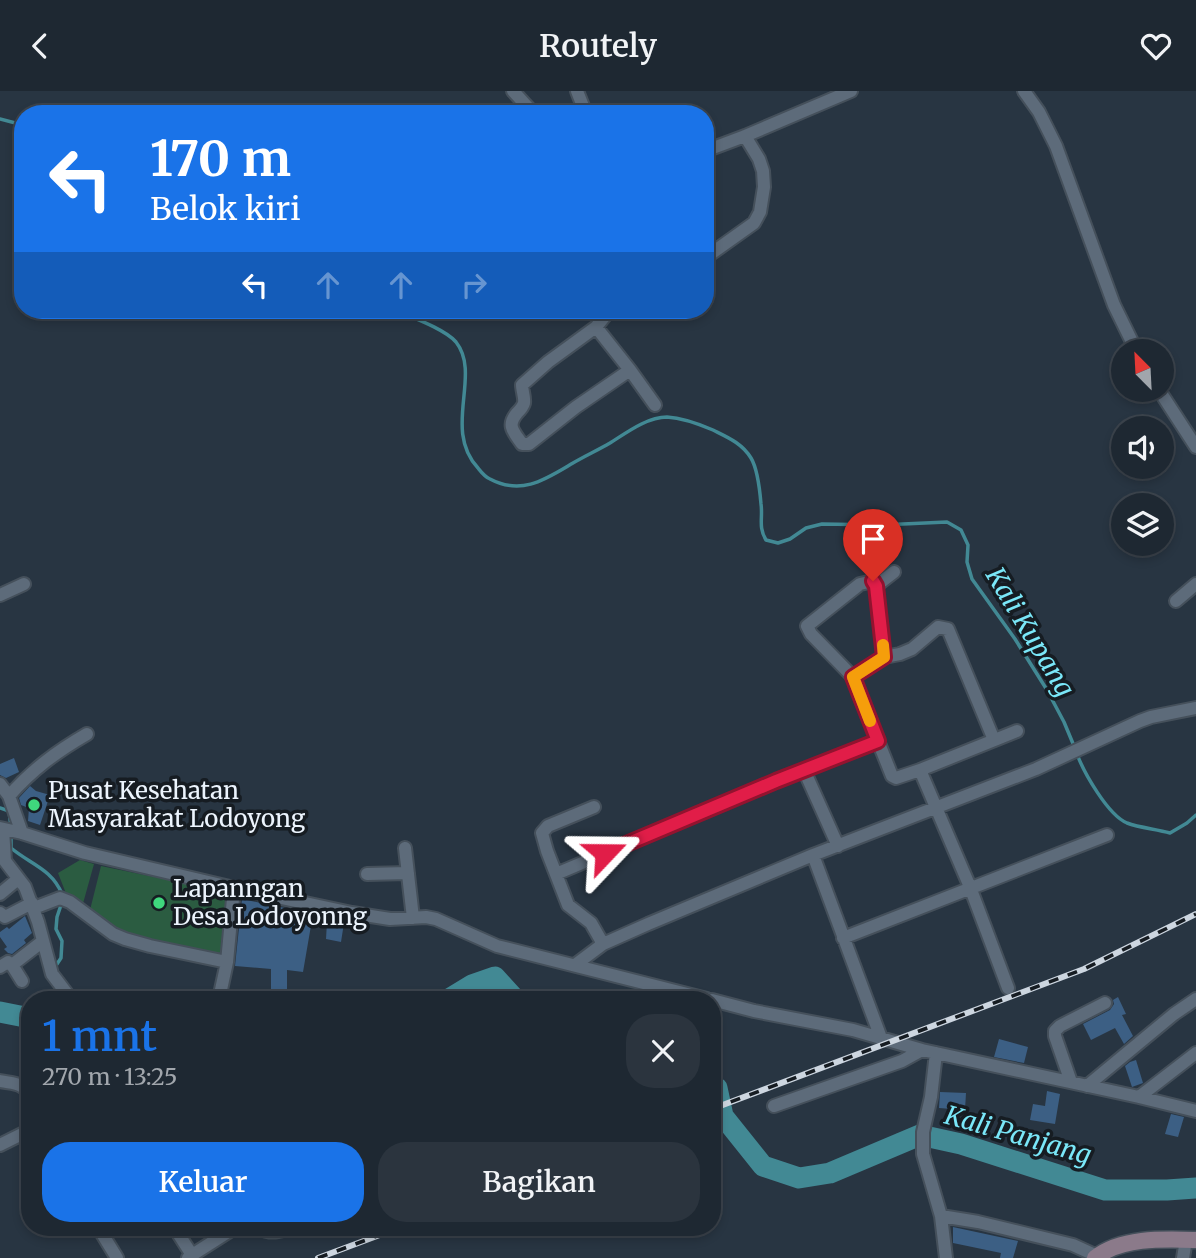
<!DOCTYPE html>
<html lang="id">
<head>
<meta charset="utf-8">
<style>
	:root { --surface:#1e2832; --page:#2b343e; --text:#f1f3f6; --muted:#a1a6ac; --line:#3c444d; --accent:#1a73e8 }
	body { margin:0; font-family:Merriweather,serif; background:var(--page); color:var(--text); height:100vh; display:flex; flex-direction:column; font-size:26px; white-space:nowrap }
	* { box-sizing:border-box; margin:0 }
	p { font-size:23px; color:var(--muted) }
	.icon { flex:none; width:38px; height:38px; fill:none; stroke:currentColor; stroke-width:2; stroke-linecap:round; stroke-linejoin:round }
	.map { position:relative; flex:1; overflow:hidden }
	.sheet { position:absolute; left:21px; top:900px; width:700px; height:245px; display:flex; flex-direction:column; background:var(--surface); border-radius:28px; box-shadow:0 4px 10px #0003,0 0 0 2px var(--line) }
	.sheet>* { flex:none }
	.top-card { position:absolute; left:14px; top:14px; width:700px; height:214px; border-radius:28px; box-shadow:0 4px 10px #0003,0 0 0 2px var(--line); background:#1a73e8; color:#fff; overflow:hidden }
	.needle { width:46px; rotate:336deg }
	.controls { position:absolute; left:1111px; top:248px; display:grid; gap:14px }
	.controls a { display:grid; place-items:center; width:63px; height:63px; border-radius:50%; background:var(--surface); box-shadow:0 4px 10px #0003,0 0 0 2px var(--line); font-size:35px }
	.pin { position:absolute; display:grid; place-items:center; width:60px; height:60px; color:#fff; margin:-72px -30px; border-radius:50% 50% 50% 0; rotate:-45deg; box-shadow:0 0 7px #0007 }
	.pin .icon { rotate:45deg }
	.me { position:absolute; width:77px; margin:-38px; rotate:67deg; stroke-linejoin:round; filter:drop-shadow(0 0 5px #0008) }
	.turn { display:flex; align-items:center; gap:24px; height:147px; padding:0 21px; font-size:32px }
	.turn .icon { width:91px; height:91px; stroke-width:2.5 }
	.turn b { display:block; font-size:49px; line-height:60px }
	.lanes { display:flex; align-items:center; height:66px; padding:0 21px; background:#0003; justify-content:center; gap:35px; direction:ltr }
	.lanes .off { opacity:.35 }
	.round { display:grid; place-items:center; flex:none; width:74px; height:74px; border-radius:28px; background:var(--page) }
	.overview { display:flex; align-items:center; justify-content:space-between; height:119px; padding:0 21px }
	h1 { font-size:42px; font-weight:600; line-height:52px; color:var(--accent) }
	.button { display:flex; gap:14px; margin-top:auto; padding:14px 21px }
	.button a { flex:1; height:80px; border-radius:28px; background:var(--accent); color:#fff; font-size:28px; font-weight:600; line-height:80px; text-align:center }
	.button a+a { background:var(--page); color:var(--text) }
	header { display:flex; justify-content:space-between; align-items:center; height:91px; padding:0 21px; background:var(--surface); font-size:32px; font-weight:600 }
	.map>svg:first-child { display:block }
</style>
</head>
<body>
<header><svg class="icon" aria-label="back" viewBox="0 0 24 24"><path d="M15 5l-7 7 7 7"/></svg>Routely<svg class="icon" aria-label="heart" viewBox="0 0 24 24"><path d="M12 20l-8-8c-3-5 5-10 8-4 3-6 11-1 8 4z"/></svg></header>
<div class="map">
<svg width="1196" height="1167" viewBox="0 0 1196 1167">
	<rect width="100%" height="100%" fill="#283542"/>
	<path fill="#2b5c41" d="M80 769 94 773 82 816 67 805 58 782Z
		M101 775 227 801 221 867 115 839 89 823Z"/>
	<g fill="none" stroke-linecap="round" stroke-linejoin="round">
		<path stroke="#428994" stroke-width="3.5" d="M127 23 145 15 175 16 193 23
			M0 28 23 34
			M395 219C411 226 445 238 456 251 482 284 442 338 478 377 482 382 485 386 490 388 522 405 546 388 573 372 585 365 598 359 610 352 626 342 647 326 667 326 683 327 699 333 713 339 727 346 742 352 751 367 757 377 760 401 761 413 763 427 758 436 766 449L778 452 790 448 806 437 822 433 881 434 947 431 961 439 968 454 967 471 972 488 1015 548 1047 599 1064 631 1074 655
			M1077 663C1084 682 1108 724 1127 732 1140 737 1156 738 1170 742L1187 732 1196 724
			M0 717 9 720 11 736
			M11 744V757C30 773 52 778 62 803
			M55 876 61 867 62 850 56 838 57 826 62 811"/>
		<path stroke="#428994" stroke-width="21" d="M449 908 472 894 495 886 515 908
			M0 921 30 927
			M712 996 717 997 723 1025 763 1075 799 1087 830 1082 920 1044 961 1053 1105 1099H1167L1196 1097"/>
	</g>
	<path fill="#3c5f84" d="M14 667 19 681 6 687 0 684V673Z
		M30 695 36 700 50 704 40 734 28 730 29 717 21 714 19 707Z
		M242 808 313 823 303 881 287 879V902L271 903V878L235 875Z
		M25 825 32 842 24 849 26 852 12 863 8 862 4 858 7 856 0 846V841L7 836 9 838Z
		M327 831 344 832 341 851 326 848Z
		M1118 906 1126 923 1122 924 1133 945 1124 953 1115 937 1091 949 1083 933 1110 919 1114 913 1113 909Z
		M999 948 1028 956 1024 972 994 966Z
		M1136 969 1143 992 1132 996 1125 975 1130 971Z
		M1047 1000 1060 1003 1055 1033 1030 1029 1033 1013 1045 1015Z
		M940 1001 966 1002 965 1019 939 1017Z
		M1171 1023 1184 1026 1178 1046 1165 1043Z
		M953 1136 1018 1150 1013 1167H1000L1001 1162 953 1152Z"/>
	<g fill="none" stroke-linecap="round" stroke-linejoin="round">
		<g stroke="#45505b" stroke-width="16">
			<path id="street" d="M513 0 534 23
				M577 0 586 23
				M1024 0 1039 21 1056 55 1114 214 1137 261
				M705 60 745 45 851 0
				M705 167 754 132 760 121 764 96 763 80 759 68 745 45
				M596 236 630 279 576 316 529 353H522C514 341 506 335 517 322 520 319 523 316 524 312 525 307 522 299 522 294L548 271 596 236 610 219
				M630 279 655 314
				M1159 299 1196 356
				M876 495 894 481
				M0 504 24 493
				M1176 510 1196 493
				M853 586 811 543 807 535 860 493 873 490 876 495 884 566
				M878 650 853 586 884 566 900 563 912 558 938 536 948 538 994 649
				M804 679 838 755
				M920 679 970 796 1008 897
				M0 693 9 705 22 742
				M9 705C33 678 56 661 87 643
				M0 737 22 742 85 762 234 797 352 822 390 828 426 826 436 828 497 855 707 908
				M3 738 5 770 25 796 38 831 52 883 71 908
				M405 757 413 827
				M813 764 881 947
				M367 783 408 782
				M556 783 776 690 878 650 892 685 896 687 920 679 1017 640
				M0 803 18 788
				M34 817 60 807 70 811 113 843 125 848 150 855 227 871
				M0 822 5 826 32 812
				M843 847 1107 744
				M603 853 648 833 813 764 1036 678 1140 630 1151 626 1196 617
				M12 874 43 850
				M575 874 603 853 591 832 568 814 547 760 542 742 548 735 594 716
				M0 876 8 871 12 874 22 890
				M110 908 119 907 125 908
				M219 908 227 871 234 797
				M712 909 754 920 853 939 922 959 1139 1006 1196 1020
				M936 962 931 1006 923 1041V1063L941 1125 946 1167
				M0 990C14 993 23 991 30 1005
				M1071 991 1055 945V940L1060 935 1105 912
				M1087 995 1174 923 1196 908
				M1139 1006 1196 962
				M774 1015 902 970 922 959
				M0 1054 30 1039
				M941 1125 978 1131 1073 1154 1097 1165
				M98 1136 117 1167
				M174 1136 192 1164 188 1167
				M256 1136C272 1144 279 1140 296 1136
				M192 1164 236 1136
				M1183 1167 1186 1149"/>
		</g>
		<g stroke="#45505b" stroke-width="19">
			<path id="secondary" d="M1095 1167C1121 1146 1164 1148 1196 1149"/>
		</g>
		<use href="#street" stroke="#5d6b7a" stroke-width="12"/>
		<use href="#secondary" stroke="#8b7a8a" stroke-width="16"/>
		<g stroke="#cdd6e0" stroke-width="6">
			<path id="rail" d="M712 1018 1084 878 1196 823
				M318 1167 401 1136"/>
		</g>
		<use href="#rail" stroke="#161c22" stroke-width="3.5" stroke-dasharray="10" stroke-linecap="butt"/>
	</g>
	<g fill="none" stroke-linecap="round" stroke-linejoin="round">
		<g stroke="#92132f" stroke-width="18">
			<path id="route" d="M605 762 776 690 878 650 853 586 884 566 876 495 873 490"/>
		</g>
		<use href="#route" stroke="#e11d48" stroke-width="12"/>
		<path stroke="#f59e0b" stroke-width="12" d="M870 630 853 586 884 566 883 554"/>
	</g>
	<g fill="#3fd77d" stroke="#161c22" stroke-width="2.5">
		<circle cx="34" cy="714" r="7"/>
		<circle cx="159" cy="812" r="7"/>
	</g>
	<g text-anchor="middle" stroke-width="7" stroke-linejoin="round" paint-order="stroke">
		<g font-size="24" fill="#ecf4fd" stroke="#161c22" text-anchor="start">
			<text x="48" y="708">Pusat Kesehatan<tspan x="48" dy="28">Masyarakat Lodoyong</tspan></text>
			<text x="173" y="806">Lapanngan<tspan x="173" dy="28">Desa Lodoyonng</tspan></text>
		</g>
		<g font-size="26" font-style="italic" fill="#7ae7f8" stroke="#161c22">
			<text transform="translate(1030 541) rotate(59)" y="9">Kali Kupang</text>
			<text transform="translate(1018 1044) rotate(16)" y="9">Kali Panjang</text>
		</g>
	</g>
</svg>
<div class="controls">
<a><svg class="needle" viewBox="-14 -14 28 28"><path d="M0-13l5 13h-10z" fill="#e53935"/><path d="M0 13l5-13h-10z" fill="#a1a6ac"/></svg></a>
<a><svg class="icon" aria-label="sound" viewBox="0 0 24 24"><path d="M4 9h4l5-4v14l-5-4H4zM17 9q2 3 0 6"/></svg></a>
<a><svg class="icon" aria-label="layers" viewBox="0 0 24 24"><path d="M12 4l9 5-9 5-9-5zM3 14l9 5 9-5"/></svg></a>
</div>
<div class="pin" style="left:873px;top:490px;background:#d93025"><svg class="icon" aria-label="arrive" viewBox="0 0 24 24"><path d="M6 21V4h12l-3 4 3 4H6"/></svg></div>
<svg class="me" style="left:605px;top:762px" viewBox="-20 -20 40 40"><path d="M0-17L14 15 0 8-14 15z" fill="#e11d48" stroke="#fff" stroke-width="4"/></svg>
<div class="top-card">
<div class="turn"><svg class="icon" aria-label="left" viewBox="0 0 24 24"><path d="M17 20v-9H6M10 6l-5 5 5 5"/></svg><div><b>170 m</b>Belok kiri</div></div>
<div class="lanes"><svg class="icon" aria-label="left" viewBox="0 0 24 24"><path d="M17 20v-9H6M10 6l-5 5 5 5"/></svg><svg class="icon off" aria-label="ahead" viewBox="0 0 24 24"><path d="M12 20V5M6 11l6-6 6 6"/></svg><svg class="icon off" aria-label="ahead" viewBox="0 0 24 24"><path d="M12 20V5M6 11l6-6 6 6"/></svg><svg class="icon off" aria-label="right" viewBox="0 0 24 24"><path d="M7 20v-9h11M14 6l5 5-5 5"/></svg></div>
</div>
<section class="sheet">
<div class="overview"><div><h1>1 mnt</h1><p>270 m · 13:25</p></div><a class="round"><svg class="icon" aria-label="close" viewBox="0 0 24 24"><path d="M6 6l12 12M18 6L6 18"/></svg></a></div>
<div class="button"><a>Keluar</a><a>Bagikan</a></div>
</section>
</div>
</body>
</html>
